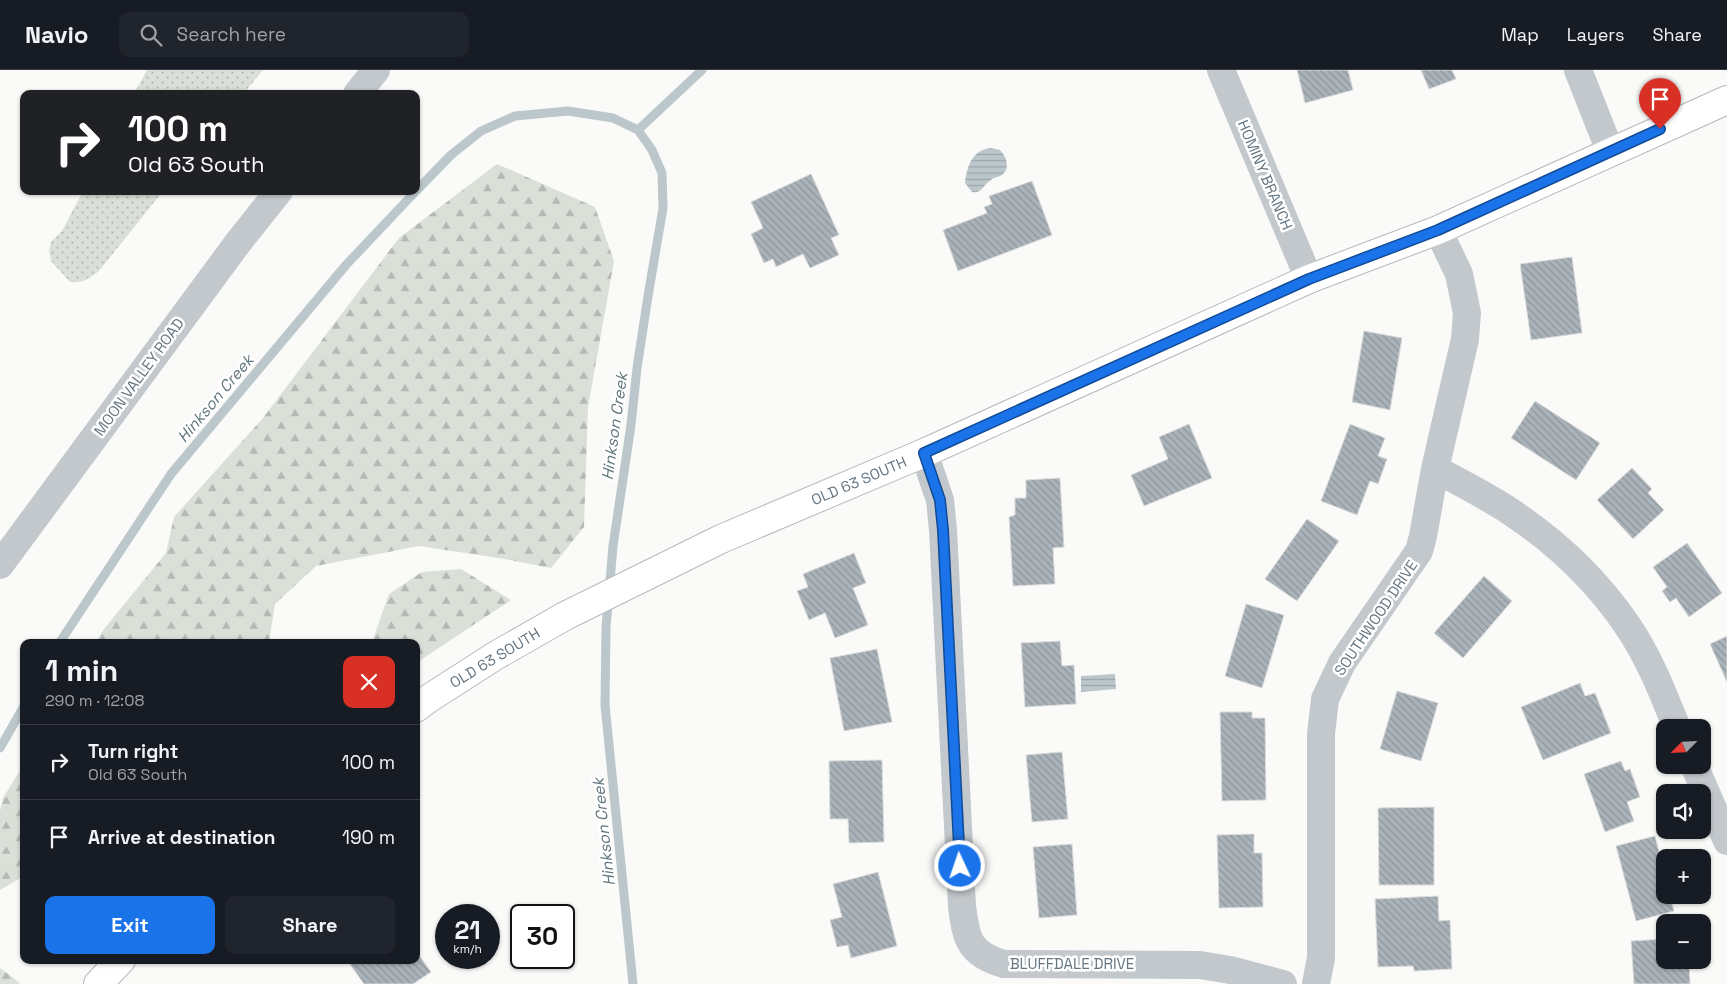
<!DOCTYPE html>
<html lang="en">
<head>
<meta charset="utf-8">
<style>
	:root { --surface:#171b24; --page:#20242c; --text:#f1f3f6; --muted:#9ea1a6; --line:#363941; --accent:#1a73e8 }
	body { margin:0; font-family:"Space Grotesk",sans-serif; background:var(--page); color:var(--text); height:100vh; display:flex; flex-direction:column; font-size:19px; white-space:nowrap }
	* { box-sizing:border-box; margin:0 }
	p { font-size:16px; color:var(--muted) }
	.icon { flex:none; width:28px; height:28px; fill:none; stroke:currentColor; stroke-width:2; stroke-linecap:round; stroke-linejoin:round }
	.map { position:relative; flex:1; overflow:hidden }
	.details { position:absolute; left:20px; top:569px; width:400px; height:325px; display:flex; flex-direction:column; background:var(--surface); border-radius:10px; box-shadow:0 1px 4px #0004 }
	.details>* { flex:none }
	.hud { position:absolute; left:20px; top:20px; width:400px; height:105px; border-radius:10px; box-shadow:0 1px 4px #0004; background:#202124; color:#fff; overflow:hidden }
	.needle { width:32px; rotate:246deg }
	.controls { position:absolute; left:1656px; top:649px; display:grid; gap:10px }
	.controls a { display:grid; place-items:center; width:55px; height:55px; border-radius:10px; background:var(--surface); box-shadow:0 1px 4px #0004; font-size:25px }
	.speed { position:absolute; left:435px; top:834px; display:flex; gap:10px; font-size:25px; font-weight:700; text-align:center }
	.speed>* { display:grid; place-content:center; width:65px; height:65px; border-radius:50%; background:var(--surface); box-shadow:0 1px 4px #0004; line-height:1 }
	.speed small { font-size:12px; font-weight:400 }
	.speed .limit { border:2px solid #111; border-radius:8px; background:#fff; color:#111 }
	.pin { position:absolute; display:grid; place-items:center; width:42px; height:42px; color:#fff; margin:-51px -21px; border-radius:50% 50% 50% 0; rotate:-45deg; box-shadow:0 0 5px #0007 }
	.pin .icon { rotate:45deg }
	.me { position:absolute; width:55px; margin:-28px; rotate:357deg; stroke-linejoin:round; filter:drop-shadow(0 0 4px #0008) }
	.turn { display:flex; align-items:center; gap:18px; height:105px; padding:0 25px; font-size:22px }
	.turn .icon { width:65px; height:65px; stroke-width:2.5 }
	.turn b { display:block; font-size:35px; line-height:42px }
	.round { display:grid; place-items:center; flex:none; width:52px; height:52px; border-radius:10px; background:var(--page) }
	.headline { display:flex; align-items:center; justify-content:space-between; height:85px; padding:0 25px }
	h1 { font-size:30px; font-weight:700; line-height:38px }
	.button { display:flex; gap:10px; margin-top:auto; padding:10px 25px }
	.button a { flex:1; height:58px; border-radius:10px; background:var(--accent); color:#fff; font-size:20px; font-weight:700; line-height:58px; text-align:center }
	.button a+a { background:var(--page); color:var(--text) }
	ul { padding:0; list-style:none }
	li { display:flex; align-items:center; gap:15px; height:75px; padding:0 25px; border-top:1px solid var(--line) }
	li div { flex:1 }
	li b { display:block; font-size:19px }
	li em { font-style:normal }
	header { display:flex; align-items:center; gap:30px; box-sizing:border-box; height:70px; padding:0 25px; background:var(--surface); border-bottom:1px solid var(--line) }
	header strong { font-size:24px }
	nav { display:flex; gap:28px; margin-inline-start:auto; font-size:18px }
	.search { width:350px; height:45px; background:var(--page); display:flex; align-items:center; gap:12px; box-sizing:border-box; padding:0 18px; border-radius:10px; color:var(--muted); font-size:19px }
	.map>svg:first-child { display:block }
</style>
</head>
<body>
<header>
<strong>Navio</strong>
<div class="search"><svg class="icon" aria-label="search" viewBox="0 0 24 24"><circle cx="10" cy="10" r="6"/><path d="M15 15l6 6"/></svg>Search here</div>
<nav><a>Map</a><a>Layers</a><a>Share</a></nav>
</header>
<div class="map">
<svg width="1727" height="914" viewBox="0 0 1727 914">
	<defs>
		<pattern id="green-dots" width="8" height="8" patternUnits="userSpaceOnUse" patternTransform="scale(1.25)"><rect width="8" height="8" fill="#dadfd7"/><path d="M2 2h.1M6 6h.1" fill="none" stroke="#b4b9b4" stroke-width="1.8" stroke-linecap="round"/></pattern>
		<pattern id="forest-firs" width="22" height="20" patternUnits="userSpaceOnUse" patternTransform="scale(1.25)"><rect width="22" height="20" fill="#dadfd7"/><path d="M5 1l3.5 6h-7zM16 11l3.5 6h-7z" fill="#b4b9b4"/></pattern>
		<pattern id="water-rules" width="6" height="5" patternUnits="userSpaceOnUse" patternTransform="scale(1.25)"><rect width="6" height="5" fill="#bbc7cb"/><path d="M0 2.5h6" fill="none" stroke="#9ca6aa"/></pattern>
		<pattern id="building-back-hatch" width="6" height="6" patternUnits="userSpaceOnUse" patternTransform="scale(1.25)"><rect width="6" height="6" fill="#aab3b9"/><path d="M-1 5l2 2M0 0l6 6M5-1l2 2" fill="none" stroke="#8e969c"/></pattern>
	</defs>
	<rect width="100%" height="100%" fill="#fafaf8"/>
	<path fill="url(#green-dots)" d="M147 0H263L243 24H134Z
		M83 121H163L99 201C89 209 83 213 70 212L51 191 49 180 51 172 62 161Z"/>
	<path fill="url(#forest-firs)" d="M497 94 595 137 614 191 588 337 584 457 551 498 499 488 419 476 316 496 275 534 269 572H96L104 559 166 483 174 447 263 348 399 168Z
		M461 499 511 530 416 593V572H372L389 524 422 502Z
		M24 694V806L0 820V741L3 728Z
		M0 898 20 913 19 914H0Z"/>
	<path fill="url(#water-rules)" d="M991 78 1000 80C1006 86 1011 98 1002 105 999 107 994 107 991 110 983 115 982 124 972 122L965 113C967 96 972 80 991 78Z
		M1115 604 1116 619 1081 622V606Z"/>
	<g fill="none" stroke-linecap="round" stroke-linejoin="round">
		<path stroke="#bbc7cb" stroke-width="9" d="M638 60 702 0
			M416 121 451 85 481 61 515 46 568 41 613 48 638 60 652 80 662 103 663 138 648 226 637 298 631 355 613 476 606 557 605 635 633 914
			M60 572 171 404 346 195 416 121
			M0 678 24 636"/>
	</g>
	<path fill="url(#building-back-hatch)" stroke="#dcdcda" d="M1297 0H1348L1353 20 1305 33Z
		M1421 0H1452L1456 9 1429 19Z
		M811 104 839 165 831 168 839 185 810 198 803 184 776 197 773 189 764 193 751 164 763 158 751 132Z
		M1032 111 1052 165 958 201 943 160 987 143 984 137 992 134 989 126Z
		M1572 187 1582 263 1531 270 1520 194Z
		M1364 261 1402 268 1390 340 1352 332Z
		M1535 331 1600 373 1576 410 1511 368Z
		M1189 354 1212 408 1144 436 1131 405 1168 389 1159 367Z
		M1350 354 1385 368 1378 386 1387 389 1378 414 1370 411 1357 445 1321 431Z
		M1632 398 1652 419 1648 423 1664 440 1633 469 1597 430Z
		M1060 408 1064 477 1053 478 1055 514 1013 516 1009 447 1015 445V428H1026V410Z
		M1307 449 1339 471 1297 531 1265 509Z
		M1687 473 1722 523 1689 547 1676 528 1670 532 1662 521 1667 517 1653 497Z
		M854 483 866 513 853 518 868 555 835 568 825 543 809 550 797 521 808 517 803 504Z
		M1484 506 1512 531 1463 588 1434 563Z
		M1246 534 1284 545 1262 618 1225 606Z
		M1727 566V612L1710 574Z
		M1060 571 1062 596 1074 595 1076 634 1025 637 1021 573Z
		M877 579 892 652 844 661 830 588Z
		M1580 613 1585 626 1595 623 1611 663 1543 690 1521 637Z
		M1397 621 1438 633 1421 691 1380 679Z
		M1220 642H1252V648H1265L1266 730 1222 731Z
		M1062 682 1068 749 1032 752 1026 685Z
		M882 690 884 772 849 773 848 749H830L829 691Z
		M1621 691 1625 701 1630 699 1640 727 1627 732 1634 751 1605 762 1584 704Z
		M1434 737V815H1379L1378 738Z
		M1254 764V783H1262L1263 837 1219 838 1217 765Z
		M1655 766 1665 805V825H1670L1674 841 1636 851 1616 776Z
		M1072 774 1077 845 1039 848 1033 777Z
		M878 802 897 876 851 888 848 875 837 877 830 850 842 847 833 814Z
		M1438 826 1439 851 1450 850 1452 899 1414 901 1413 896 1378 897 1375 829Z
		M1665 869V890H1689L1690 914H1634L1631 871Z
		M416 881 431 902 413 914H364L347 890H416Z"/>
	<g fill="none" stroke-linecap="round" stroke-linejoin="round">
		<g stroke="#b5babe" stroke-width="30">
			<path id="major" d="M416 638 428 629 495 586 565 546 721 469 924 383 1309 209 1438 160 1727 30
				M98 914 121 890"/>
		</g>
		<path stroke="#c3c8cc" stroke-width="28" d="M1221 0 1309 209
			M1578 0 1610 81
			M357 24 376 0
			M924 383 940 430 943 460 962 836C966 869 969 884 1004 894L1200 895 1230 900 1283 914
			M1435 399C1461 413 1487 426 1511 442 1556 472 1597 511 1627 555 1649 587 1663 623 1677 658
			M0 495 237 174 279 121
			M1694 695 1727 771
			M1316 914 1321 888V664L1325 629 1342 593 1419 481 1423 466 1435 399 1465 269 1467 243 1459 204 1438 160"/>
		<use href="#major" stroke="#fff" stroke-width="28"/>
	</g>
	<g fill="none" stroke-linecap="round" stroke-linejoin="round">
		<g stroke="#114b97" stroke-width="12">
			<path id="route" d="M960 796 943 460 940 430 924 383 1309 209 1438 160 1660 59"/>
		</g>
		<use href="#route" stroke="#1a73e8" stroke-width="9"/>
	</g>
	<g text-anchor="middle" stroke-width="5" stroke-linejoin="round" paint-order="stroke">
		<g font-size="15" fill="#657683" stroke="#fff">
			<text transform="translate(1265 105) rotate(67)" y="5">HOMINY BRANCH</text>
			<text transform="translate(139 307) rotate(-54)" y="5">MOON VALLEY ROAD</text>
			<text transform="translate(859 411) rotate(-23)" y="5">OLD 63 SOUTH</text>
			<text transform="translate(1376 548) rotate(-56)" y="5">SOUTHWOOD DRIVE</text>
			<text transform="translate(495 588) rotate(-31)" y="5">OLD 63 SOUTH</text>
			<text x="1072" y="899">BLUFFDALE DRIVE</text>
		</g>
		<g font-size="16" font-style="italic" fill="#60757c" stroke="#fff">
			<text transform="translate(215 328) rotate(-50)" y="6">Hinkson Creek</text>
			<text transform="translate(614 356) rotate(-82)" y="6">Hinkson Creek</text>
			<text transform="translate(603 762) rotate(-96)" y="6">Hinkson Creek</text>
		</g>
	</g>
</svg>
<div class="controls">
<a><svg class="needle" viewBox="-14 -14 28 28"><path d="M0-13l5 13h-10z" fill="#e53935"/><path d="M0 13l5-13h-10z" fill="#9ea1a6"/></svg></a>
<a><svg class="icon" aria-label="sound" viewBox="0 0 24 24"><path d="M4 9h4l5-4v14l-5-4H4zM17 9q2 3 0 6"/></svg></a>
<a>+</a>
<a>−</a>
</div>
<div class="speed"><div>21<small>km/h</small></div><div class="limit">30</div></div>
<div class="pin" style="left:1660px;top:59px;background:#d93025"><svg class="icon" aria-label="arrive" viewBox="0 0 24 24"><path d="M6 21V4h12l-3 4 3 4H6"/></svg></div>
<svg class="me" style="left:960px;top:796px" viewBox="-20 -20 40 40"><circle r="17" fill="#1a73e8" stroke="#fff" stroke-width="3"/><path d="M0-11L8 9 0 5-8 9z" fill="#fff"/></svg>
<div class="hud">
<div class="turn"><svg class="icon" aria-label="right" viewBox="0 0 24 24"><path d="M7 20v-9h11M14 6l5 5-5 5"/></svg><div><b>100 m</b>Old 63 South</div></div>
</div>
<section class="details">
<div class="headline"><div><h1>1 min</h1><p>290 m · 12:08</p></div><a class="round" style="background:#d93025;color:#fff"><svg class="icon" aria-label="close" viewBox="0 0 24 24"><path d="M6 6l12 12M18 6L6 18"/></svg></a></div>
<ul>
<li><svg class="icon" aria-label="right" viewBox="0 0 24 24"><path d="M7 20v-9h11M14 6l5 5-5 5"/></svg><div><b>Turn right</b><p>Old 63 South</p></div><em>100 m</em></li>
<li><svg class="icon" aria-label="arrive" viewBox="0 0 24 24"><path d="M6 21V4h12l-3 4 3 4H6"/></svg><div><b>Arrive at destination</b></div><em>190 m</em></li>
</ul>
<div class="button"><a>Exit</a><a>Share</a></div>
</section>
</div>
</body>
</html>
